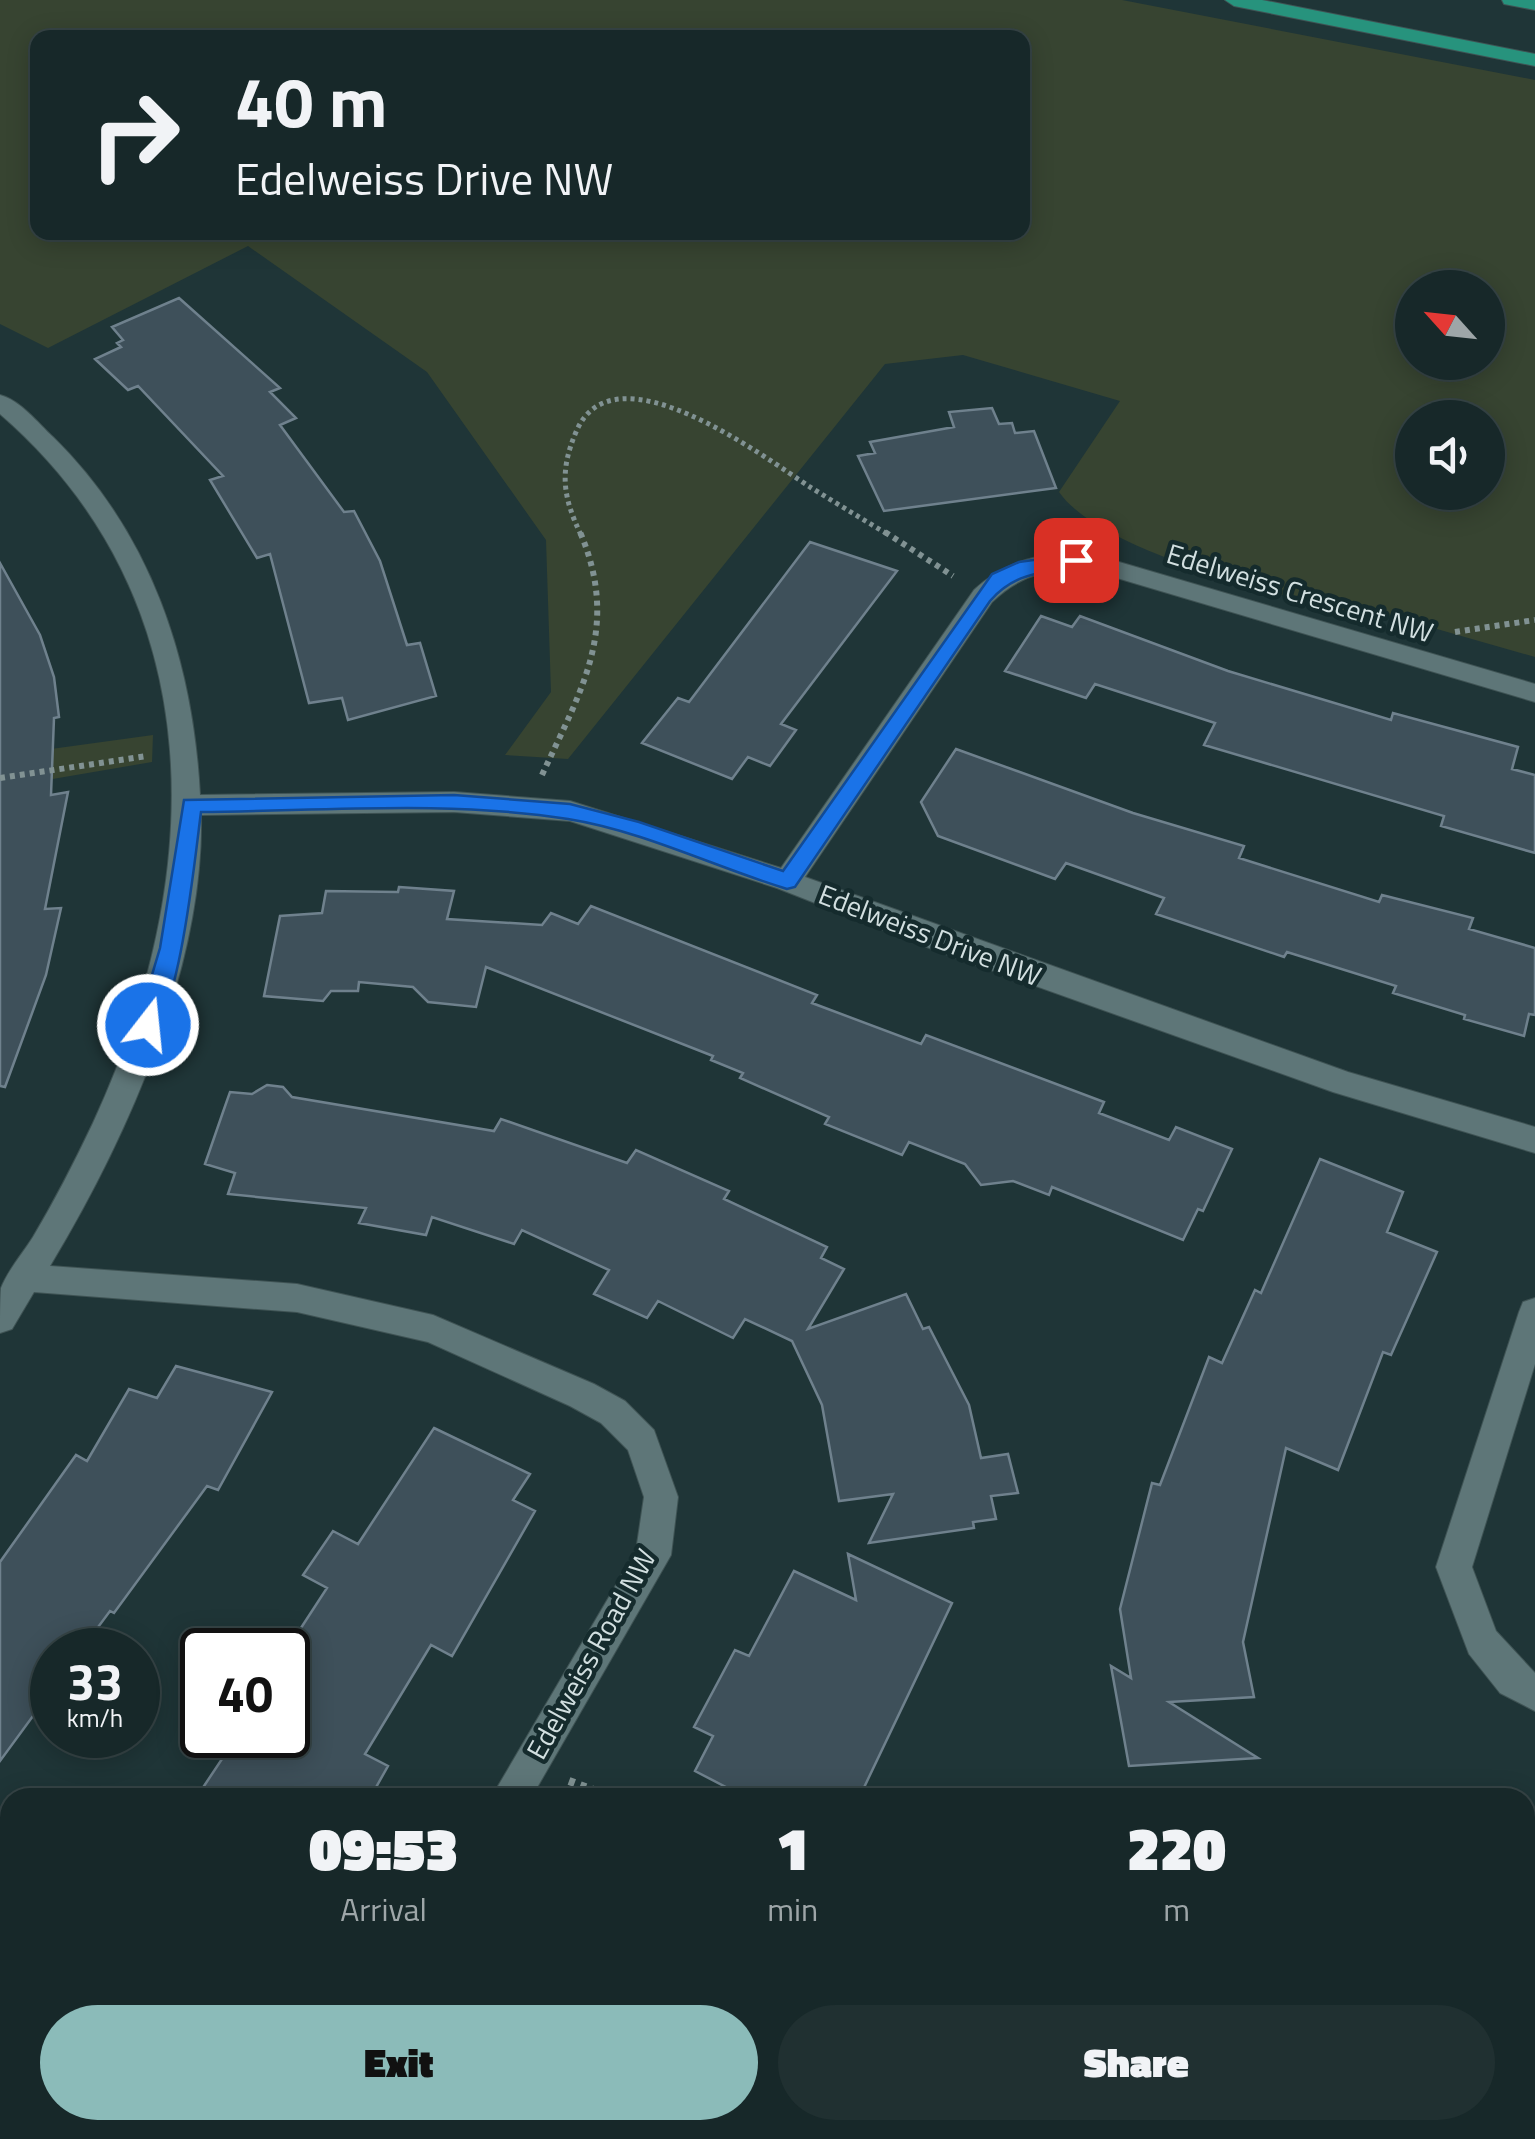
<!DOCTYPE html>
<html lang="en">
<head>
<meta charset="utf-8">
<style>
	:root { --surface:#172829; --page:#203031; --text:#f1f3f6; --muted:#9ea6a8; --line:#364446; --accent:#8bbbb9 }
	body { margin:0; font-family:"Titillium Web",sans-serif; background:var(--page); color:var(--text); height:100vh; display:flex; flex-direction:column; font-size:38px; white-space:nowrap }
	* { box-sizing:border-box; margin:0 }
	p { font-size:32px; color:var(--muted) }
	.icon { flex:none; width:55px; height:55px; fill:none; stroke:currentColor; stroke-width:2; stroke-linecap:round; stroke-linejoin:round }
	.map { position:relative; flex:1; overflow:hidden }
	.panel { position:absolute; left:0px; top:1788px; width:1535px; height:352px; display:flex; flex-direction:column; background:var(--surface); border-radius:30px 30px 0 0; box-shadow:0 5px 25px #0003,0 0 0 2px var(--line) }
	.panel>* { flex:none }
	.hud { position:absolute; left:30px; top:30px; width:1000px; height:210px; border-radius:20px; box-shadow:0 5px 25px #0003,0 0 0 2px var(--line); background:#172829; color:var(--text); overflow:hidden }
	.needle { width:65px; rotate:297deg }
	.fabs { position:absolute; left:1395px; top:270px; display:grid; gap:20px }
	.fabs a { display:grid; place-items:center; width:110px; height:110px; border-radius:50%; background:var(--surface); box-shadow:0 5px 25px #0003,0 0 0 2px var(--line); font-size:50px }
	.speed { position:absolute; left:30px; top:1628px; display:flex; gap:20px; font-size:50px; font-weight:700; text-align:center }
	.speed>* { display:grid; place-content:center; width:130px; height:130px; border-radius:50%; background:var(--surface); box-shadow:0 5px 25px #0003,0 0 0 2px var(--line); line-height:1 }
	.speed small { font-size:25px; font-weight:400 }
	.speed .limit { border:5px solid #111; border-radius:15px; background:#fff; color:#111 }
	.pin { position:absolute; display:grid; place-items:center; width:85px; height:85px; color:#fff; margin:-42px; border-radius:20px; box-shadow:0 5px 15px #0006 }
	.me { position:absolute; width:110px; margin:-55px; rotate:16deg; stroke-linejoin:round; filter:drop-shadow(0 0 8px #0008) }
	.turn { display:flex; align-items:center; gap:35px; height:210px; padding:0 40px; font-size:45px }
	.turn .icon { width:130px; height:130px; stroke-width:2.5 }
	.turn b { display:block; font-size:70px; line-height:85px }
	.eta { display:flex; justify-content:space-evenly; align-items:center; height:170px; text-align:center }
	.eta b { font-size:60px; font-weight:800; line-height:70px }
	.primary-button { display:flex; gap:20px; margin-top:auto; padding:20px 40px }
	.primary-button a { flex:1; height:115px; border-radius:60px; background:var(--accent); color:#111; font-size:40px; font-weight:800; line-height:115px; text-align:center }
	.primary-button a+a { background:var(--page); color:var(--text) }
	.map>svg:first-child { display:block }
</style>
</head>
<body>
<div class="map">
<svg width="1535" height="2139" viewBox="0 0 1535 2139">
	<rect width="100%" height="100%" fill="#1f3537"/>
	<path fill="#374431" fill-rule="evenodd" d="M0 0H1122L1535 80V657L1381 613 1366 618C1291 596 1102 554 1059 492L1120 401 963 355 885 364 568 759 505 755 551 692 546 540 427 372 248 246 48 348 0 324ZM38 38H1022V232H38ZM1412 288H1488V362H1412ZM1412 418H1488V492H1412Z
		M153 735 152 762 0 788V756Z
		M1525 2116 1535 2121V2139H1416L1411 2130H1525Z"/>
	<path fill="#3e505a" stroke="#6f818d" stroke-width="2.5" d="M179 298 280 388 270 392 296 418 280 425 344 512 354 511 380 561 407 645 420 643 436 696 348 720 342 698 309 703 270 554 257 558 210 480 223 476 138 386 128 390 95 359 121 347 117 343 123 340 112 327Z
		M992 408 999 424 1012 423 1015 433 1034 431 1056 488 884 511 858 456 875 453 870 442 954 427 949 412Z
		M810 542 897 571 781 724 796 730 770 766 748 757 732 779 642 743 678 698 689 702Z
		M0 563 40 635 54 677 59 717 54 718 51 795 68 792 45 909 61 908 46 975 5 1087 0 1086Z
		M1041 616 1072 627 1080 616 1228 671 1391 720 1393 713 1518 747 1512 769 1535 775V853L1441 826 1444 816 1204 745 1215 723 1095 684 1086 698 1005 671Z
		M956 749 1133 813 1244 846 1239 858 1379 902 1382 895 1473 918 1469 929 1535 948V1015L1529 1014 1524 1036 1464 1019 1465 1015 1393 993 1396 986 1287 952 1284 957 1156 914 1164 898 1066 863 1055 879 938 836 921 802Z
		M399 887 454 891 447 919 542 925 551 913 578 924 591 906 817 995 812 1003 921 1044 926 1035 1104 1102 1099 1113 1169 1140 1176 1127 1232 1149 1203 1211 1198 1209 1183 1240 1052 1187 1049 1195 1013 1181 981 1185 965 1164 909 1142 902 1155 825 1124 829 1117 740 1078 743 1073 711 1060 713 1056 486 967 476 1007 428 1002 413 987 359 982 358 991H331L323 1001 264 996 280 916 322 913 326 891 398 892Z
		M267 1085 283 1087 292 1097 494 1131 501 1119 627 1163 636 1150 729 1191 724 1199 827 1247 821 1258 844 1269 808 1329 906 1294 923 1329 929 1327 969 1405 981 1458 1008 1454 1018 1493 991 1496 996 1519 973 1522 974 1528 869 1543 893 1494 839 1501 822 1405 792 1341 745 1319 733 1338 658 1301 647 1318 594 1294 609 1270 522 1230 514 1244 432 1217 426 1235 359 1223 366 1208 228 1194 235 1173 205 1164 223 1112 230 1092 252 1094Z
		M1320 1159 1403 1192 1387 1232 1437 1252 1391 1355 1383 1352 1338 1470 1286 1448 1243 1642 1254 1697 1169 1702 1258 1758 1129 1766 1111 1666 1131 1678 1120 1609 1152 1483 1160 1485 1209 1357 1222 1363 1255 1290 1261 1293Z
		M176 1366 272 1392 218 1490 207 1486 114 1613 110 1611 81 1650H52V1690L0 1761V1562L76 1455 87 1461 129 1389 157 1398Z
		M434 1428 530 1474 513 1500 535 1511 452 1656 431 1645 365 1754 388 1766 370 1798H196L238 1735H288V1671L308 1639 297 1634 327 1588 303 1575 333 1531 358 1544Z
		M848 1554 952 1603 859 1798H747L695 1771 713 1736 694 1727 735 1650 749 1656 794 1571 856 1600Z"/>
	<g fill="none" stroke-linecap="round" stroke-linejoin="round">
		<g stroke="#3f5354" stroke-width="2">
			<path id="minor" d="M0 395C20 400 38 423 53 437 151 533 193 661 200 795L454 792 570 801 781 868 974 590C1011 556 1054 549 1102 557L1535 684V702L1100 573C1057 566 1024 571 992 602L805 877 1348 1072 1535 1127V1153L1333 1092 932 949 777 888 570 821 454 812 201 815C204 967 127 1138 50 1266L297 1284 433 1315 594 1384 625 1401 654 1430 678 1497 671 1555 531 1798H491L636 1551 644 1497 628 1450 601 1423 570 1406 428 1342 297 1312 34 1292 12 1329 0 1333C0 1320 0 1300 1 1288 8 1270 23 1253 33 1237 55 1200 75 1161 93 1123 205 881 217 602 0 414Z
				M1535 1298V1364L1472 1567 1496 1631 1535 1673V1711L1500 1693 1469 1654 1436 1567 1519 1312 1523 1302Z
				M297 2130H340L336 2139H293Z"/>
		</g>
		<g stroke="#3f5354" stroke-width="2">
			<path id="major" d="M1225 0H1262L1535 54V66L1234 6Z
				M1502 0H1535V10L1504 4Z"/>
		</g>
		<path stroke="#819293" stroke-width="5" stroke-dasharray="4 4" stroke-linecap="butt" d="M581 535C563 497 559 472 576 432 613 343 764 457 810 487 836 503 862 519 889 535"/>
		<path stroke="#819293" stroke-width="6" stroke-dasharray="5 5" stroke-linecap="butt" d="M885 532 953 576
			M1455 632 1535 620
			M542 775C581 690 621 628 580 532
			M0 778 147 756"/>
		<path stroke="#819293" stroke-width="8" stroke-dasharray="6 6" stroke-linecap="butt" d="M569 1781 615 1798
			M1475 2130 1489 2139"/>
		<use href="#minor" fill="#5e7678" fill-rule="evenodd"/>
		<use href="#major" fill="#27937d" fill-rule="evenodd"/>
	</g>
	<path fill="#1a73e8" stroke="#114b97" stroke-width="2.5" d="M1076 554 1086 560 1083 564C1045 574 1017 570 990 601L795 887 787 889C715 867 643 831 568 819 448 800 322 811 201 812 196 848 179 1024 148 1034L137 1025 160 948 184 800 454 795 570 804 639 822 783 871 992 574 1019 562Z"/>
	<g text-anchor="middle" stroke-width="9" stroke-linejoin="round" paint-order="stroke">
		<g font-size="28" fill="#d2dfe0" stroke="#152b2d">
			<text transform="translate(1300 593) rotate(17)" y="10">Edelweiss Crescent NW</text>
			<text transform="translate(930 935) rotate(21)" y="10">Edelweiss Drive NW</text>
			<text transform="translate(591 1654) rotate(-61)" y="10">Edelweiss Road NW</text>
		</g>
	</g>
</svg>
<div class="fabs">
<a><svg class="needle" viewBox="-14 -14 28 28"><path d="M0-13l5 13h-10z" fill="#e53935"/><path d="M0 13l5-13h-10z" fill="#9ea6a8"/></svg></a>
<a><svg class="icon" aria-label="sound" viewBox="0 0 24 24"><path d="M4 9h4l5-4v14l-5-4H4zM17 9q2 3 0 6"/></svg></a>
</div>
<div class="speed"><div>33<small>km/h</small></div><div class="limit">40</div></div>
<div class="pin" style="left:1076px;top:560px;background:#d93025"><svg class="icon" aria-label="arrive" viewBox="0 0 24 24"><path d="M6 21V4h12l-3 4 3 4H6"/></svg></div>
<svg class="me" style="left:148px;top:1025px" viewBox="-20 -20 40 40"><circle r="17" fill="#1a73e8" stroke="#fff" stroke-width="3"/><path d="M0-11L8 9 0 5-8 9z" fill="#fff"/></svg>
<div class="hud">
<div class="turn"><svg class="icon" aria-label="right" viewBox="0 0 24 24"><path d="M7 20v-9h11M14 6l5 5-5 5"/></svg><div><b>40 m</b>Edelweiss Drive NW</div></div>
</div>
<section class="panel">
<div class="eta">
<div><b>09:53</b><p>Arrival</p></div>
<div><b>1</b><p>min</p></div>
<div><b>220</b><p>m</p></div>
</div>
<div class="primary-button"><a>Exit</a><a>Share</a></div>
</section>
</div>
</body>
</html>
